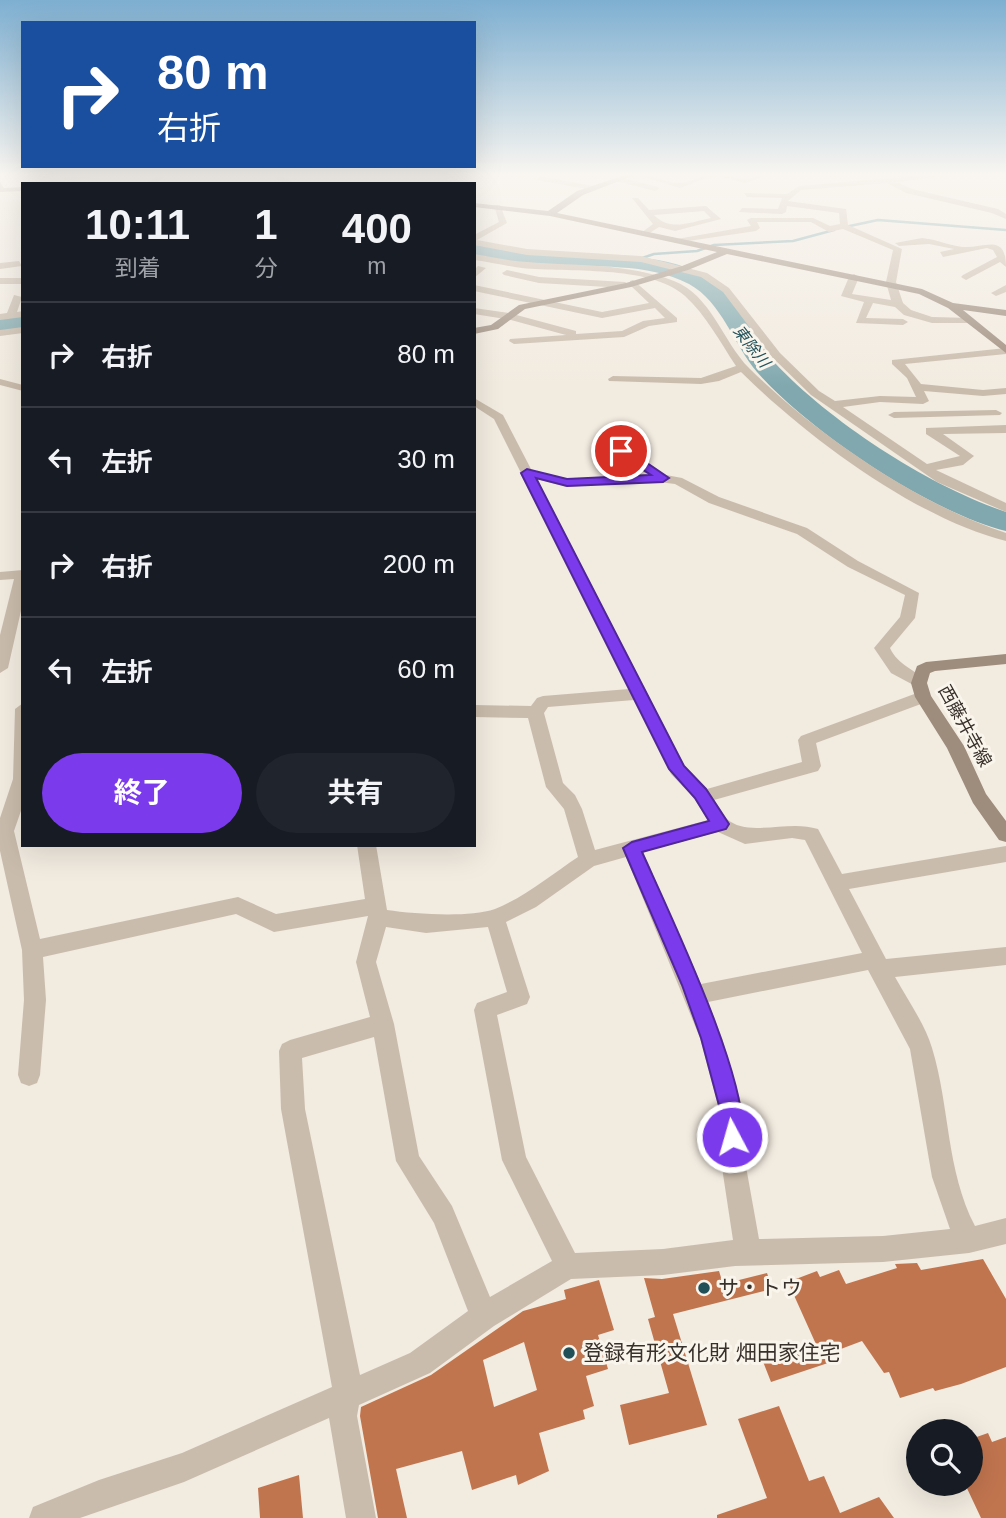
<!DOCTYPE html>
<html lang="ja">
<head>
<meta charset="utf-8">
<style>
	:root { --surface:#171b24; --page:#20242c; --text:#f1f3f6; --muted:#9ea1a6; --line:#363941; --accent:#7c3aed }
	body { margin:0; font-family:Arial,"Noto Sans JP",sans-serif; background:var(--page); color:var(--text); height:100vh; display:flex; flex-direction:column; font-size:26px; white-space:nowrap }
	* { box-sizing:border-box; margin:0 }
	p { font-size:23px; color:var(--muted) }
	.icon { flex:none; width:38px; height:38px; fill:none; stroke:currentColor; stroke-width:2; stroke-linecap:round; stroke-linejoin:round }
	.map { position:relative; flex:1; overflow:hidden }
	.panel { position:absolute; left:21px; top:182px; width:455px; height:665px; display:flex; flex-direction:column; background:var(--surface); border-radius:0px; box-shadow:0 7px 28px #0002 }
	.panel>* { flex:none }
	.hud { position:absolute; left:21px; top:21px; width:455px; height:147px; border-radius:0px; box-shadow:0 7px 28px #0002; background:#1a4fa0; color:#fff; overflow:hidden }
	.fabs { position:absolute; left:906px; top:1419px; display:grid; gap:14px }
	.fabs a { display:grid; place-items:center; width:77px; height:77px; border-radius:50%; background:var(--surface); box-shadow:0 7px 28px #0002; font-size:35px }
	.pin { position:absolute; display:grid; place-items:center; width:60px; height:60px; color:#fff; margin:-30px; border:4px solid #fff; border-radius:50%; box-shadow:0 2px 7px #0007 }
	.me { position:absolute; width:77px; margin:-38px; rotate:354deg; stroke-linejoin:round; filter:drop-shadow(0 0 5px #0008) }
	.turn { display:flex; align-items:center; gap:24px; height:147px; padding:0 21px; font-size:32px }
	.turn .icon { width:91px; height:91px; stroke-width:2.5 }
	.turn b { display:block; font-size:49px; line-height:60px }
	.eta { display:flex; justify-content:space-evenly; align-items:center; height:119px; text-align:center }
	.eta b { font-size:42px; font-weight:700; line-height:49px }
	.cta { display:flex; gap:14px; margin-top:auto; padding:14px 21px }
	.cta a { flex:1; height:80px; border-radius:42px; background:var(--accent); color:#fff; font-size:28px; font-weight:700; line-height:80px; text-align:center }
	.cta a+a { background:var(--page); color:var(--text) }
	ul { padding:0; list-style:none }
	li { display:flex; align-items:center; gap:21px; height:105px; padding:0 21px; border-top:2px solid var(--line) }
	li div { flex:1 }
	li b { display:block; font-size:26px }
	li em { font-style:normal }
	.map>svg:first-child { display:block }
</style>
</head>
<body>
<div class="map">
<svg width="1006" height="1518" viewBox="0 0 1006 1518">
	<rect width="100%" height="100%" fill="#f2ebe0"/>
	<g fill="none" stroke-linecap="round" stroke-linejoin="round">
		<path stroke="#80a8ae" stroke-width="2.5" d="M845 227 878 220 1006 230
			M630 262 654 254 697 251 714 245 793 241 834 230"/>
		<path fill="#80a8ae" fill-rule="evenodd" d="M474 244C499 248 523 252 548 254 600 257 658 250 705 276 738 294 750 336 775 363 830 422 929 486 1006 512V531C929 512 810 432 757 372 734 345 722 302 689 284 647 262 595 268 548 265 523 264 499 259 474 256Z
			M23 315V329L0 332V318Z"/>
	</g>
	<path fill="#c1754f" fill-rule="evenodd" d="M983 1259 1006 1299V1367L961 1384 935 1391 933 1388 900 1398 889 1372 884 1373 862 1341 825 1355 828 1363 771 1382 762 1359 815 1342 788 1282 817 1271 820 1277 839 1270 846 1284 897 1268 895 1264 917 1263 921 1270Z
		M719 1271 723 1284 767 1273 772 1289 673 1314 707 1425 629 1445 620 1405 669 1393 648 1319 655 1317 644 1278 662 1279Z
		M599 1280 614 1330 598 1335 608 1369 586 1376 594 1406 583 1410 585 1419 539 1433 549 1471 518 1485 516 1475 472 1490 462 1451 396 1469 407 1518H378L360 1416 361 1407 431 1375 523 1311 566 1299 564 1290ZM524 1342 537 1390 494 1407 483 1360Z
		M779 1406 809 1481 824 1476 840 1513 879 1497 894 1518H717V1515L767 1498 738 1419Z
		M988 1433 992 1442 1006 1437V1518H981L965 1484H971V1439Z
		M299 1475 303 1518H260L258 1488Z"/>
	<g fill="none" stroke-linecap="round" stroke-linejoin="round">
		<path fill="#cabcac" fill-rule="evenodd" d="M84 175H113L67 180 63 178Z
			M159 175H167L155 184H145Z
			M270 175H279L296 184H286Z
			M638 175C653 174 665 183 679 183 691 183 701 174 714 175L680 188Z
			M715 175 745 179 768 175 745 183Z
			M928 175 941 176 897 182 912 189 998 209 1006 214V219L992 213 906 193 887 183 801 190 788 201 846 209 848 225 902 249 896 282 903 303 911 310 932 317 970 318 974 319V323H932L904 315 895 307 873 303 866 318 903 319 908 322 903 325 856 323 864 302 841 296 849 277 854 274 859 277 852 294 891 300 886 282 893 250 843 229 829 232 811 222H757L760 228 756 231 675 243 671 240 751 226 747 220 751 218H813L830 226 840 224 839 213 787 206 786 212 782 214 739 212 742 208 778 209 782 198 747 197 744 193 787 194 799 186Z
			M540 176 592 186 596 188 592 190 537 180Z
			M619 177 658 187 659 189 655 191 616 181Z
			M632 198H638L649 210 706 206 721 219 675 231 659 227 645 236 641 233 653 224ZM704 211 711 218C691 222 670 232 654 215Z
			M494 205H500L507 223 477 240 527 249 641 256 707 273 729 288 780 353 819 391 835 401 880 396 916 397 907 378 892 364V360L1006 348V354L905 364 921 384 983 390 1006 388V394L983 396 924 391 929 401 923 404 880 402 843 407 927 464 960 456 926 434V428L1006 425V433L943 434 974 456 963 465 936 470 1006 503V512L937 482 811 395 772 357 723 292 701 277 641 262 527 255 474 245V235L499 222Z
			M922 238C936 239 953 247 966 247 986 247 1006 234 1006 267L1000 262 966 280 961 277 963 275 997 257 993 250 987 248 943 257 940 252 954 249 929 244 899 246 895 243Z
			M474 254C492 257 509 261 527 262 576 266 627 263 674 281 711 295 723 342 749 368 816 434 917 504 1006 533V541C915 518 807 437 741 372L719 381 701 384 609 381 608 379 613 376 701 378 736 366C720 342 706 315 685 296 649 264 568 273 522 268 506 266 490 262 474 260Z
			M19 261 22 266 0 269V263Z
			M478 266 486 268 474 278V270Z
			M507 270 539 277 625 282 630 285 625 288 539 283 504 275 502 273Z
			M0 278H23V284H0Z
			M633 280 677 318V322L649 326 624 337 514 344 509 341 510 339 566 335 511 320 474 314V308L509 313 576 331V334L622 331 643 321 665 318 655 308 602 318 474 291V285L602 312 649 303 630 285V281Z
			M1006 285V292L996 296 991 293Z
			M14 295 22 297 17 312 23 311V317L0 320V314L7 313Z
			M23 327V333L0 336V330Z
			M0 379 23 385V391L0 385Z
			M474 398 503 415 532 471 567 479 647 474 626 462 615 451 625 448 666 475 682 478 719 497 807 528 858 561 919 593 915 618 890 648C898 666 916 669 927 683L925 687 919 688 891 673 874 648 900 617 905 595 848 567 797 534 709 503 675 484 651 481 567 487 537 479 684 765 707 789 802 762 798 740 801 736 917 693H929L931 697 929 701 816 743 821 766 818 771 714 800C718 806 722 815 727 819 748 838 788 819 818 829L842 874 1006 846V862L849 889 886 959 1006 947V965L895 977C907 999 925 1024 932 1048 950 1107 946 1170 975 1226L1006 1218V1244L969 1253 883 1262 735 1266 663 1275 571 1279 494 1326 430 1373 359 1405 357 1416 376 1518H346L329 1418 184 1482 80 1518H29L33 1507 99 1480 182 1453 332 1387 281 1109 279 1051 282 1044 290 1040 370 1017 356 962 368 916 274 932 236 914 43 957 46 1000 40 1075 37 1083 29 1086 21 1083 18 1075 24 1000 22 950 0 851V818L13 779 15 709 23 703V805L14 831 40 939 238 897 276 914 365 899 357 845H376L387 910C415 914 468 918 495 909 525 897 551 875 578 857L564 809 546 787 528 718 474 717V705L531 706 537 698 543 696 629 689 494 419 474 406ZM634 700 671 774 693 797 708 820 595 850 582 809 575 795 563 783 544 713 548 707ZM718 832 745 844 792 838 805 840 862 953 701 984 643 852ZM626 857 700 1038 720 1113 721 1161 733 1240 663 1249 575 1253 526 1157 497 1015 527 1004 530 997 506 922 536 907 594 866ZM386 927 426 933 488 927 507 992 477 1003 474 1010 502 1160 552 1261 490 1297 452 1206 419 1156 394 1024 376 962ZM868 970 910 1049 932 1177 950 1229 883 1236 759 1239 745 1161 744 1113 722 1038 708 1002ZM374 1037 396 1161 434 1223 468 1311 410 1353 360 1375 305 1109 302 1058Z
			M996 410 1002 413 1000 415 894 418 888 415 894 412Z
			M23 570V602L8 668 0 673V635L14 579 0 580V572Z"/>
		<path fill="#9e8c7d" fill-rule="evenodd" d="M625 175H635L583 195 557 213 922 289 953 303 1006 310V316L963 310 1006 345V353L948 308 919 294 727 254 688 270 631 287 525 309 498 329 474 334V328L491 325 519 305 626 283 682 266 717 252 550 216 474 207V203L548 211 577 191Z
			M0 182 4 188 23 187V191L0 192Z
			M1006 654V664L935 671 930 673 927 683 931 696 964 746 986 794 1006 821V842L999 840 973 803 947 748 915 697 911 683 917 666 926 662Z"/>
	</g>
	<linearGradient id="sky" x2="0" y2="1"><stop stop-color="#7eafd1"/><stop offset="0.45" stop-color="#f9f6f1"/><stop offset="1" stop-color="#f9f6f1" stop-opacity="0"/></linearGradient>
	<rect width="1006" height="387" fill="url(#sky)"/>
	<path fill="#7c3aed" stroke="#51269a" stroke-width="2" d="M617 448H625L669 478 663 482 567 486 536 478 684 766 706 789 729 824 726 829 642 852C665 904 759 1098 740 1145L732 1148 725 1145 721 1113 701 1038 682 985 623 848 632 842 709 821 695 798 669 769 521 473 527 469 567 479 651 475 617 453Z"/>
	<g fill="#215059" stroke="#faf5ec" stroke-width="2.5">
		<circle cx="704" cy="1288" r="7"/>
		<circle cx="569" cy="1353" r="7"/>
	</g>
	<g text-anchor="middle" stroke-width="6" stroke-linejoin="round" paint-order="stroke">
		<g font-size="16" font-style="italic" fill="#215059" stroke="#faf5ec">
			<text transform="translate(752 346) rotate(52)" y="6">東除川</text>
		</g>
		<g font-size="18" fill="#38302b" stroke="#faf5ec">
			<text transform="translate(965 726) rotate(61)" y="6">西藤井寺線</text>
		</g>
		<g font-size="21" fill="#38302b" stroke="#faf5ec" text-anchor="start">
			<text x="718" y="1295">サ・トウ</text>
			<text x="583" y="1360">登録有形文化財 畑田家住宅</text>
		</g>
	</g>
</svg>
<div class="fabs">
<a><svg class="icon" aria-label="search" viewBox="0 0 24 24"><circle cx="10" cy="10" r="6"/><path d="M15 15l6 6"/></svg></a>
</div>
<div class="pin" style="left:621px;top:451px;background:#d93025"><svg class="icon" aria-label="arrive" viewBox="0 0 24 24"><path d="M6 21V4h12l-3 4 3 4H6"/></svg></div>
<svg class="me" style="left:732px;top:1137px" viewBox="-20 -20 40 40"><circle r="17" fill="#7c3aed" stroke="#fff" stroke-width="3"/><path d="M0-11L8 9 0 5-8 9z" fill="#fff"/></svg>
<div class="hud">
<div class="turn"><svg class="icon" aria-label="right" viewBox="0 0 24 24"><path d="M7 20v-9h11M14 6l5 5-5 5"/></svg><div><b>80 m</b>右折</div></div>
</div>
<section class="panel">
<div class="eta">
<div><b>10:11</b><p>到着</p></div>
<div><b>1</b><p>分</p></div>
<div><b>400</b><p>m</p></div>
</div>
<ul>
<li><svg class="icon" aria-label="right" viewBox="0 0 24 24"><path d="M7 20v-9h11M14 6l5 5-5 5"/></svg><div><b>右折</b></div><em>80 m</em></li>
<li><svg class="icon" aria-label="left" viewBox="0 0 24 24"><path d="M17 20v-9H6M10 6l-5 5 5 5"/></svg><div><b>左折</b></div><em>30 m</em></li>
<li><svg class="icon" aria-label="right" viewBox="0 0 24 24"><path d="M7 20v-9h11M14 6l5 5-5 5"/></svg><div><b>右折</b></div><em>200 m</em></li>
<li><svg class="icon" aria-label="left" viewBox="0 0 24 24"><path d="M17 20v-9H6M10 6l-5 5 5 5"/></svg><div><b>左折</b></div><em>60 m</em></li>
</ul>
<div class="cta"><a>終了</a><a>共有</a></div>
</section>
</div>
</body>
</html>
